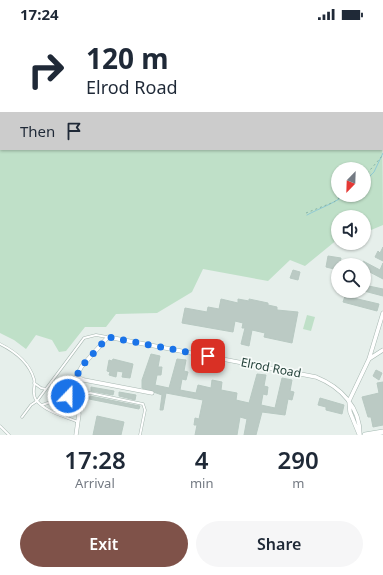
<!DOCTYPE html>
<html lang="en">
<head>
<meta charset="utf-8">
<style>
	:root { --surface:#fff; --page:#f6f6f7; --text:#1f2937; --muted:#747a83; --accent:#7f5249 }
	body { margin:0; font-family:"Noto Sans",sans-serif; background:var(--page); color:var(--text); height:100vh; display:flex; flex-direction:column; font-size:15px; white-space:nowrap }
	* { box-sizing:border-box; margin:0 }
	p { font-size:13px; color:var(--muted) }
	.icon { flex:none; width:22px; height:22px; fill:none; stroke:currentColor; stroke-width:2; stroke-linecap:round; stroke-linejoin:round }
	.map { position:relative; height:407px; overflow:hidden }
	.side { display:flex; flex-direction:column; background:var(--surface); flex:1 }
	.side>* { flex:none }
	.hud { position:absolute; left:0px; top:0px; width:383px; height:122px; box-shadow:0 1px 3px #0004; background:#fff; color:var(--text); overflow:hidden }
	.needle { width:26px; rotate:203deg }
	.tools { position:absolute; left:331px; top:134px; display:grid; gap:8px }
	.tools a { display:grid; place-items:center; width:40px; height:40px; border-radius:50%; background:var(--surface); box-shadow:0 1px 3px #0004; font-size:20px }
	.pin { position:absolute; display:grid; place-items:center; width:34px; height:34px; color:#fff; margin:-17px; border-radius:8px; box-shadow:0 2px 6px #0006 }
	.me { position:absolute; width:44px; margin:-22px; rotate:22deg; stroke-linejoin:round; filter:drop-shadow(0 0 3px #0008) }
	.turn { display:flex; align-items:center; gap:14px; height:84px; padding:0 20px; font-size:18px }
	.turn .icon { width:52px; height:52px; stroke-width:2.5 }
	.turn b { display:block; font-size:28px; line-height:34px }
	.then { display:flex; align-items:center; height:38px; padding:0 20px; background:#0003; gap:8px; font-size:15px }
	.eta { display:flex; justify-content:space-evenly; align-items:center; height:68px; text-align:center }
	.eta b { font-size:24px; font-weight:600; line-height:28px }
	.cta { display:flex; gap:8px; margin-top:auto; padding:8px 20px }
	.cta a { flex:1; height:46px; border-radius:24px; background:var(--accent); color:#fff; font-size:16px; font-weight:600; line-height:46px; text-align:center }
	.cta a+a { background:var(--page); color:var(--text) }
	.status { display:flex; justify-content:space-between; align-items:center; height:28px; padding:0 20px; background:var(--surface); direction:ltr }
	.status svg { height:11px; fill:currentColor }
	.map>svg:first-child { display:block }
</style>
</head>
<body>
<div class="status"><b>17:24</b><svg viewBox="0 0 49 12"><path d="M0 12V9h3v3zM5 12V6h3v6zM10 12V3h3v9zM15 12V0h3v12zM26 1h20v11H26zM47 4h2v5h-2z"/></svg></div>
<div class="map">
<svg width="383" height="407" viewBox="0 0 383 407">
	<rect width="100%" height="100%" fill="#e6efeb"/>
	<path fill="#bfe0c8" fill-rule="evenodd" d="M382 63 383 197 364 205V189H338V211L305 238 290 232 268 253 203 241 192 264 157 285 116 286 106 299H85L66 323 59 324 52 312 36 307 26 321 14 312 0 305V77L1 121H382ZM338 141H364V167H338Z
		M307 287 315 289 311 303 303 301Z"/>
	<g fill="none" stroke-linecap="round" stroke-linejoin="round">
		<path stroke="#8ec9d4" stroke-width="1" d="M35 1 38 0
			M0 8H1
			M382 64 383 66
			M364 154 374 144 383 125
			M307 187C320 180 333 176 345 167"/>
	</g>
	<path fill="#bbcac4" stroke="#b8c9c2" d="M383 219V233L375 229 378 223 380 225Z
		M328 228 341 230 340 236 338 235V242L326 239Z
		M363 233 380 242 383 235V251L364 241V237H361Z
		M293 242 300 244 298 252 290 250Z
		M364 257 383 261V268L364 263Z
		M345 268 379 276 377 283 343 274Z
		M221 271 238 275V271L249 273V271L268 275V277L277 279V282L298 284 292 315 264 309 265 305 252 302 249 318 241 316 245 300H242L243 295 235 293 233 304 182 295 185 280 207 284 208 279 219 281Z
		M151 326 160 328 158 339H162L161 347H157L155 357 169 360 177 331 186 332 184 343 188 344 186 352 182 351 180 362 196 365 198 357 211 360 212 352 222 354 221 362 237 365 236 372 249 375 257 346 266 347 264 358 268 359 267 367 263 366 261 377 275 380 282 350 292 352 290 363 294 364 292 372 288 371 285 387 262 384 256 407H244L247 391 240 389 237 407H195L197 397H194L195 390 199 391 203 372 166 365 163 382H160L162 367 142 360V352Z
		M113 331 133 336 130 350 122 349 123 344 117 343 116 349 109 347 110 344 107 343 109 332 112 333Z
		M376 342 382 345 379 352 373 348Z
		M383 354V397L373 399 371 389H368L362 369 379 365 377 355Z
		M91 359 114 363 113 367 91 363Z
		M119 364 136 367 135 372 119 368Z
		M90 368 140 378 139 381 89 371Z
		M320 370 344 377 342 386 326 382V379L318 377Z
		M97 388 124 394 121 407H93Z"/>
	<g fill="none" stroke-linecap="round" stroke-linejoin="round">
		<g stroke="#a8b8b2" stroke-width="3">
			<path id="lane" d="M209 0 218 1
				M234 0V1
				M292 0V1
				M364 0V1
				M0 316C14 323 29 334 34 351 36 359 31 365 36 372 46 384 64 388 78 394
				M34 355 41 360 46 361
				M73 376 85 366 90 365 143 376 145 382 140 407
				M42 377 68 368
				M22 389 31 377 37 373 84 310 96 307 107 309
				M0 398 9 407"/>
		</g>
		<g stroke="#a8b8b2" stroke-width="4.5">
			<path id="street" d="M369 331 383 322
				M76 349 84 352 152 365
				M359 406 350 384 349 373 369 331 383 285
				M76 407 79 386 68 368V363L82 338 108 309 316 349C341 359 360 379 360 407"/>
		</g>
		<g stroke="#a4bbb3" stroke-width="6">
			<path id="secondary" d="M365 407 383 404"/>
		</g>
		<path stroke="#86b3a5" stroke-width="1" stroke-dasharray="2 3" stroke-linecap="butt" d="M371 0V1
			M382 90 383 99
			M364 149 383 127
			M306 185 334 174 343 167"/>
		<use href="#lane" stroke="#fff" stroke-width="2"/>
		<use href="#street" stroke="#fff" stroke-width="3.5"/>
		<use href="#secondary" stroke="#fff" stroke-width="5"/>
	</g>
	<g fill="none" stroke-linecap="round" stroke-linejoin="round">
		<path stroke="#1a73e8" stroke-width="7" stroke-dasharray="0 12.6" d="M68 368V364L82 338 108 309 208 328"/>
	</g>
	<g text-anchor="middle" stroke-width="3.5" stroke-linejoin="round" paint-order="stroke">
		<g font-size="12" fill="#24423a" stroke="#f7fbf9">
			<text transform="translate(271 340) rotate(11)" y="4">Elrod Road</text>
		</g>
	</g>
</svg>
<div class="tools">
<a><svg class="needle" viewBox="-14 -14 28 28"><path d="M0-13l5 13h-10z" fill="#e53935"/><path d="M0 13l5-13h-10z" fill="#747a83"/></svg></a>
<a><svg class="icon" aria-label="sound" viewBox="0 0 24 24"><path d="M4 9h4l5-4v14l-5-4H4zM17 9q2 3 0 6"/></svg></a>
<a><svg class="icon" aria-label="search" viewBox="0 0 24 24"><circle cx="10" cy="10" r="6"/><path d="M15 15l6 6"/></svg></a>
</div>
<div class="pin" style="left:208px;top:328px;background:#d93025"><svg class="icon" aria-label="arrive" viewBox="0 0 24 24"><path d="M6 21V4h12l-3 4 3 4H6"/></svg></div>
<svg class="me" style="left:68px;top:368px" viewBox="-20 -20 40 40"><circle r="17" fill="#1a73e8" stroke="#fff" stroke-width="3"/><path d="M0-11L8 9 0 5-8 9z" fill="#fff"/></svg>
<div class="hud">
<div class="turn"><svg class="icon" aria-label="right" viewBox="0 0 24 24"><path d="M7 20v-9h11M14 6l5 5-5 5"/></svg><div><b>120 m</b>Elrod Road</div></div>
<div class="then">Then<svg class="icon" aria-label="arrive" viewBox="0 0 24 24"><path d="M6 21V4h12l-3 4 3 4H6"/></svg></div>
</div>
</div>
<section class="side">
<div class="eta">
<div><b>17:28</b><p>Arrival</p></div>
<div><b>4</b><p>min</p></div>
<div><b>290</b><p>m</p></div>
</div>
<div class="cta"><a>Exit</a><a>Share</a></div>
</section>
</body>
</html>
